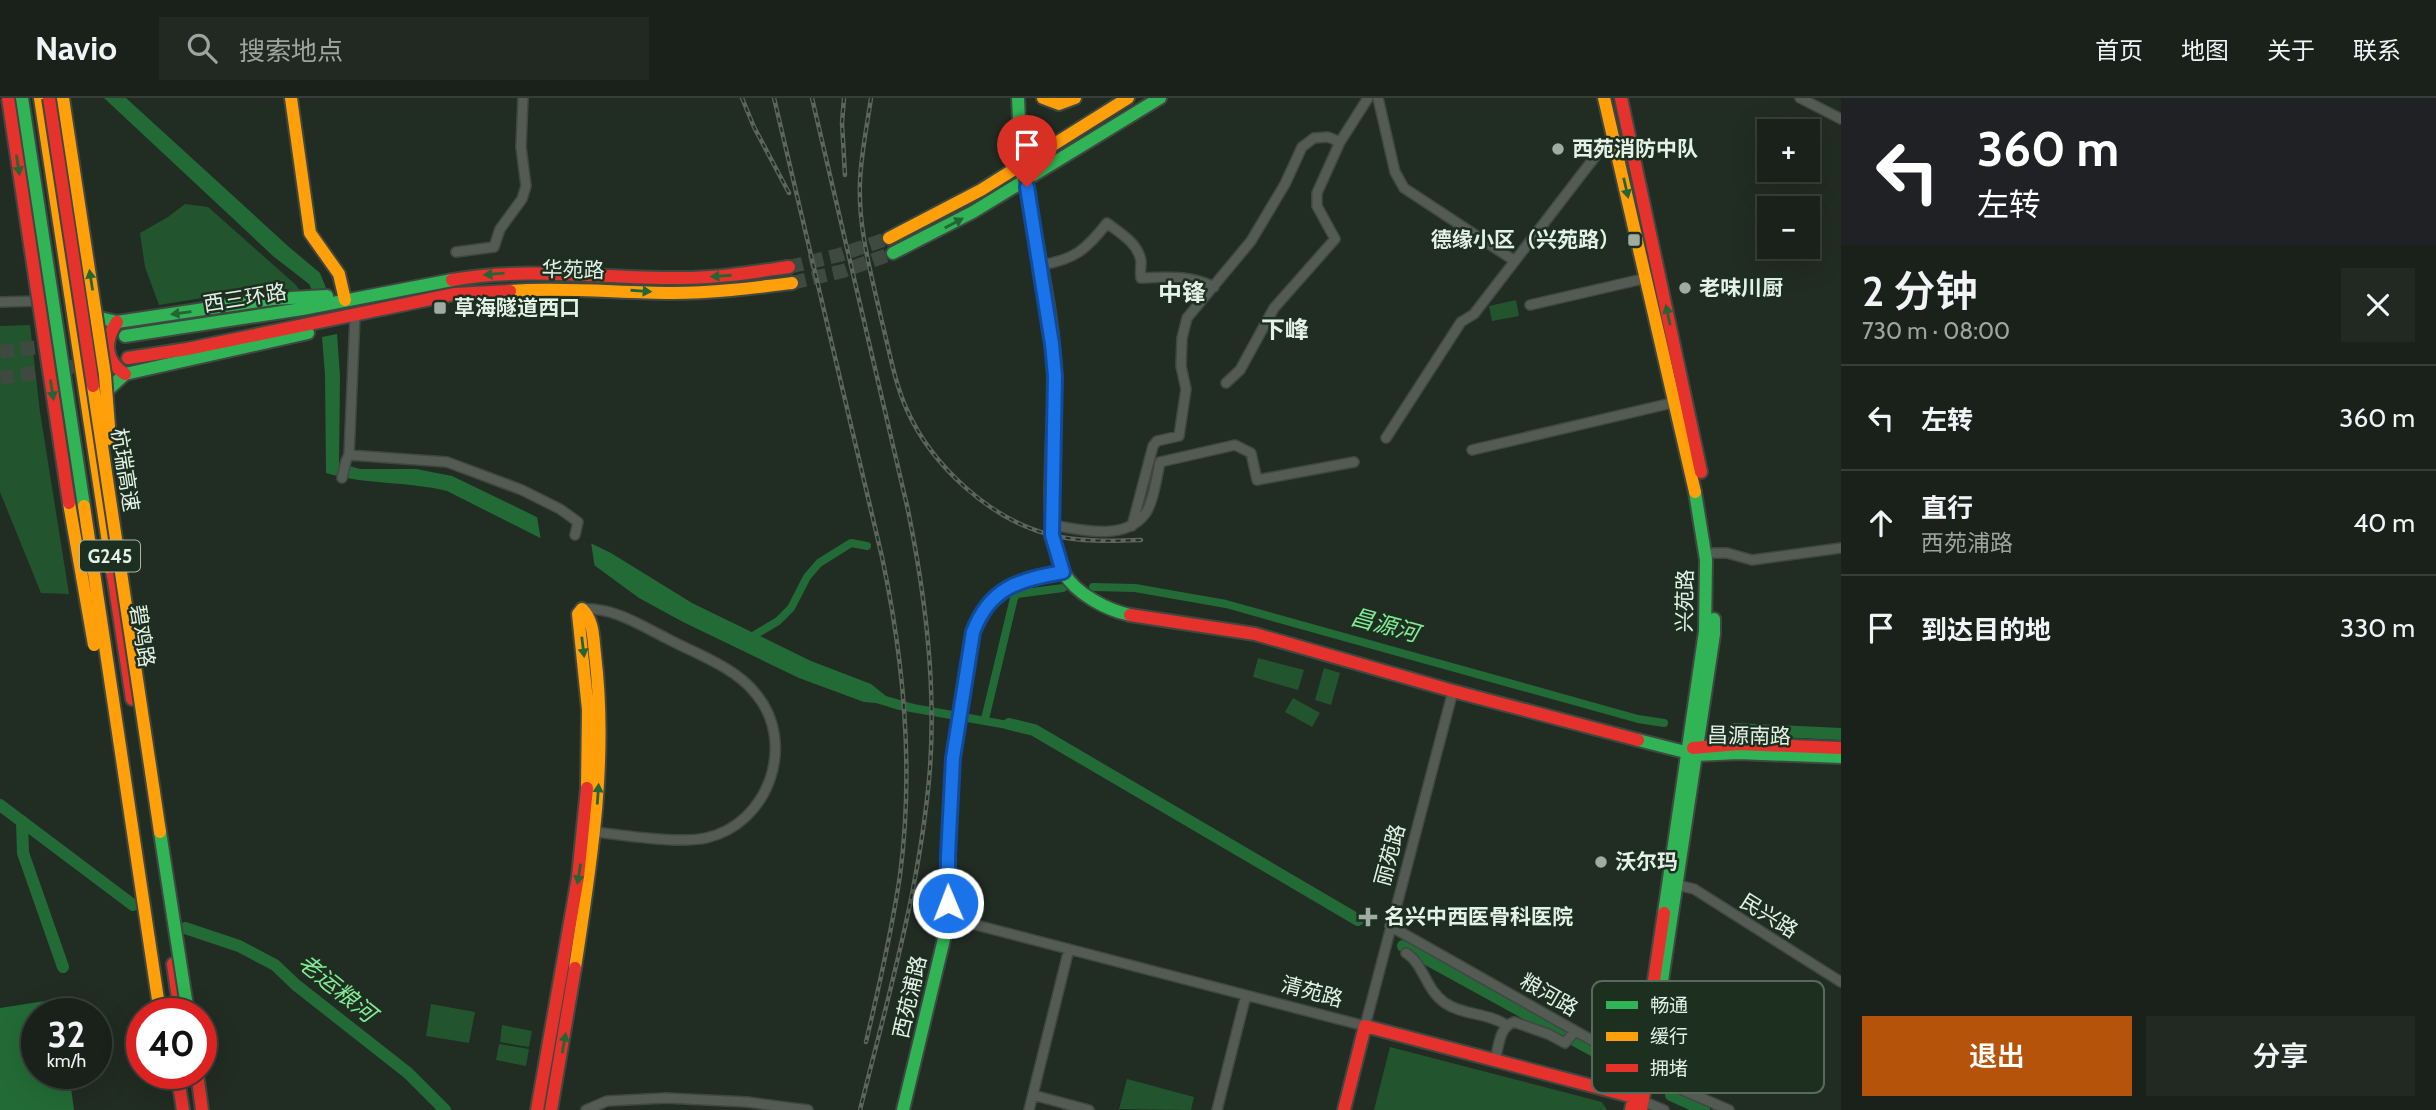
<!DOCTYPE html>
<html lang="zh">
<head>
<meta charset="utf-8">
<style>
	:root { --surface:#19211a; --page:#222923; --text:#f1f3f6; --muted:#9fa3a2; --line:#373e39; --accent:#b45309 }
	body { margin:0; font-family:Cabin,"Noto Sans SC",sans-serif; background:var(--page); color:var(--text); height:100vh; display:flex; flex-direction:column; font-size:26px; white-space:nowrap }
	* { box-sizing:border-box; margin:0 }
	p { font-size:23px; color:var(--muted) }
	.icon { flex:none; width:38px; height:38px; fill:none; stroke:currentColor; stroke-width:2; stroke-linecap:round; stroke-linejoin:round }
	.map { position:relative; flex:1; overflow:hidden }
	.details { display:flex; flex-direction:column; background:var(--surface); width:595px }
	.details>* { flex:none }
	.hud { background:#202124; color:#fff; overflow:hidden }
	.controls { position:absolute; left:1757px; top:21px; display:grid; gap:14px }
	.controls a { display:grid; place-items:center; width:63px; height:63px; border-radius:0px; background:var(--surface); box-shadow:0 7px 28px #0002,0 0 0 2px var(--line); font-size:35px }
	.speed { position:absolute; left:21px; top:900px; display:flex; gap:14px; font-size:35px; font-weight:700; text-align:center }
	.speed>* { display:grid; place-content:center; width:91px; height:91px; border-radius:50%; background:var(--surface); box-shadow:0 7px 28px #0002,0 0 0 2px var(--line); line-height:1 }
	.speed small { font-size:18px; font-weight:400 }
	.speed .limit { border:10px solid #d22; background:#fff; color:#111 }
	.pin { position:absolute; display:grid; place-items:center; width:60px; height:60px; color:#fff; margin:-72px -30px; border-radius:50% 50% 50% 0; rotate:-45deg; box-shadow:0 0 7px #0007 }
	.pin .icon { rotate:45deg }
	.me { position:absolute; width:77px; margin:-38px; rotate:359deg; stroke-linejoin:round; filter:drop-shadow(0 0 5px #0008) }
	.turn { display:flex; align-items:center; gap:24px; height:147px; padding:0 21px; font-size:32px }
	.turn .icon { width:91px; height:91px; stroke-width:2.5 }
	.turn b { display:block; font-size:49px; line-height:60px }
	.round { display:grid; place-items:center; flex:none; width:74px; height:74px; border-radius:0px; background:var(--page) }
	.summary { display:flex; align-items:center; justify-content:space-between; height:119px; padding:0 21px }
	h1 { font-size:42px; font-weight:600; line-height:52px }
	.primary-button { display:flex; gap:14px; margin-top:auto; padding:14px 21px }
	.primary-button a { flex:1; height:80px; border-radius:0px; background:var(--accent); color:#fff; font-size:28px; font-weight:600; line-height:80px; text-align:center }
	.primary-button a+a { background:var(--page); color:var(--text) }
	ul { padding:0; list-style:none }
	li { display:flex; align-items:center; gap:21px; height:105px; padding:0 21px; border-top:2px solid var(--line) }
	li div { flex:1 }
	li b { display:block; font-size:26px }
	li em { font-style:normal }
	header { display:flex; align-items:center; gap:42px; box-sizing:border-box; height:98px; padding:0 35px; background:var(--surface); border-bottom:2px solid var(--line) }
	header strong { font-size:33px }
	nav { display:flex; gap:38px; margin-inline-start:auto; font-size:24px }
	.search { width:490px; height:63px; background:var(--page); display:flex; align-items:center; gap:18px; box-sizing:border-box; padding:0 24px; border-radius:0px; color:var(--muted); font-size:26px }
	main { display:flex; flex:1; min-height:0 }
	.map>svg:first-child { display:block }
</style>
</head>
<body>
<header>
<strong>Navio</strong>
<div class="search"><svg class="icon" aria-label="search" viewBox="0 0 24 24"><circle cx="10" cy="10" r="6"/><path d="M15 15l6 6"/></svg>搜索地点</div>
<nav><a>首页</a><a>地图</a><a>关于</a><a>联系</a></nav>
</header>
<main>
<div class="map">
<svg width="1841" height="1012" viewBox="0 0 1841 1012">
	<rect width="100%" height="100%" fill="#212c23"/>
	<path fill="#22552e" d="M185 106 208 109 296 187 300 193 270 189 159 207 145 169 140 135 168 119Z
		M1516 202 1519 218 1492 223 1489 208Z
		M30 227 40 314 69 496 41 495 0 394V228Z
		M1258 560 1304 572 1298 592 1253 579Z
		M1324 570 1340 575 1331 607 1315 602Z
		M1293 600 1320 615 1312 629 1285 614Z
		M431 906 475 914 469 945 426 938Z
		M502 927 532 933 529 949 500 944Z
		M499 946 529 951 526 968 496 962Z
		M1390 949 1602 1004 1607 1012H1374Z
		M1127 981 1194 999 1191 1012 1119 1011Z"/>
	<path fill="#236b36" d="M104 0H126L289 149 320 175 326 190 312 192 309 186 273 158Z
		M337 236 340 278 339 365 360 371H416L452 378 611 455 692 505 811 563 871 586 886 598 914 606 1025 626 1024 634 899 612 876 605 864 604 799 580 683 524 639 500 594 467 447 393C407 383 365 387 326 375L325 277 322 239Z
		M58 901 60 915H37V975H69L74 1012H0V910Z"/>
	<path fill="#212c23" d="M537 419 591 444 595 471 541 443Z"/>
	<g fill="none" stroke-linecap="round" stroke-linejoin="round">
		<path stroke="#236b36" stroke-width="8" d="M1093 489 1135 490 1226 506 1638 621 1664 625
			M748 541 778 523 791 510 807 479 819 465 851 445 867 448
			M985 621 1014 500 1017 496 1063 490"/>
		<path stroke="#236b36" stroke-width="12" d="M1009 626 1034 632 1358 822
			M1734 631 1841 636
			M0 707 133 807
			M22 723 23 755 63 869
			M185 830 239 848 275 867 296 887 408 975 445 1012
			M1403 848 1625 970
			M1671 997 1704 1012"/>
		<path stroke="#3e4a40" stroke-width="14" stroke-dasharray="14 7" stroke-linecap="butt" d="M789 169 839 157 889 140
			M792 185 843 173 893 155
			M0 254 54 247
			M0 280 128 260"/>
		<g stroke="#3f4741" stroke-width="12">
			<path id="street" d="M1378 0 1395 74 1404 90 1515 163
				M1800 0 1841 21
				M456 154 494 149 500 131 522 101 526 88 521 49 523 0
				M1041 167C1074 162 1087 151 1107 125 1120 135 1138 145 1141 163 1141 169 1140 174 1141 180 1167 179 1190 177 1214 189
				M0 204 40 203
				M1530 207 1647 180
				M355 218 349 357 447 364 522 392 560 411 578 424 575 437
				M1226 285 1240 272 1274 210 1335 141 1317 108V95L1340 44
				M1386 340 1461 224 1474 216 1601 51 1615 46
				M1472 352 1676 304
				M342 380 346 363 349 357
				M1053 427C1081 432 1125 443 1145 416 1153 406 1157 378 1160 364L1235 347 1251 355 1257 382 1354 364
				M1132 428 1153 348 1157 343 1179 338 1186 291 1181 268 1182 240 1187 220 1251 143 1285 86 1302 49 1314 40 1328 39 1340 44 1368 0
				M1713 455H1727L1752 462 1841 450
				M582 511C613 509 640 527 666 540 696 556 735 569 756 596 797 645 769 726 706 740 678 746 619 737 589 733
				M1677 787 1694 791 1841 884
				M949 820 1365 928 1453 593
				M1390 828 1641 970 1648 977 1729 1012
				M1406 855C1424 866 1425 891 1445 905 1464 918 1487 914 1506 927
				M1495 962C1499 948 1499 929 1514 924L1548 936 1565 945 1575 933
				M1033 997 1089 1012
				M1640 1002 1664 1012
				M586 1012 607 1003 666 1000 747 1004 808 1012
				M1029 1012 1069 851
				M1217 1012 1246 897"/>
		</g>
		<g stroke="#3f4741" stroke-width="16">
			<path id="fast" d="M1018 0 1020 42
				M1031 113C1040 167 1054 223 1055 278 1056 326 1041 436 1064 475 1076 496 1107 512 1130 517
				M893 155 973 114 1160 0
				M87 217 117 224 272 201 327 198
				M125 238 302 211 452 182
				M100 299 125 276 308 235
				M1638 642 1697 657 1738 655 1841 659
				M1664 815 1705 533 1706 462 1695 394
				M1654 936 1714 536V521
				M903 1012 949 820 948 758 953 660 973 534 988 507 1008 490 1033 480 1063 474"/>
		</g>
		<g stroke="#3f4741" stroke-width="16">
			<path id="slow" d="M40 0 113 477
				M291 0 310 135 339 176 345 202
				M1043 0 1059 6 1075 0
				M1604 0 1695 394
				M889 140 981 92 1128 0
				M510 193C565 189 619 195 673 195 713 195 752 190 792 185
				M575 870C591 766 608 662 595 556 593 539 594 523 582 511L578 516 588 612 587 690"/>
		</g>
		<g stroke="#3f4741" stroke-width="16">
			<path id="jam" d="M1621 0 1701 374
				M452 182C529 168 605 181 682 180 718 180 754 174 789 169
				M117 224C104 243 104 262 125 276
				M128 260 187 251 455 196 510 193
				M113 477 132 601
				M1130 517 1255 536 1453 593 1638 642
				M1693 650 1738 646 1841 650
				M173 866 180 915
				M177 975 183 1012
				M197 975 202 1012
				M537 1012 578 779 587 690
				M551 1012 575 870
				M1344 1012 1365 928 1634 999
				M1631 1012 1641 970 1664 815
				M1641 1012 1650 961"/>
		</g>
		<use href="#street" stroke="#545b55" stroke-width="9"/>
		<use href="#fast" stroke="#30b455" stroke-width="12"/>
		<use href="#slow" stroke="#ff9f0a" stroke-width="12"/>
		<use href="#jam" stroke="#e5322d" stroke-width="12"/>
		<g stroke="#5d655e" stroke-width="4.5">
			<path id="rail" d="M742 0 754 29 789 95
				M774 0 882 459C904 563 914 671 900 777 892 833 879 889 866 944
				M812 0 908 412C925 497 936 583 930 670 921 786 888 899 860 1012
				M844 0 842 25 845 77
				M871 0C867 28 861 56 860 84 858 130 871 175 881 220 889 251 894 283 907 312 932 368 991 422 1051 437 1080 444 1112 443 1141 442"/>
		</g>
		<use href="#rail" stroke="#1d3020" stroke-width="2" stroke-dasharray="5" stroke-linecap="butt"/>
		<g stroke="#3f4741" stroke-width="16" stroke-linecap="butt">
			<path id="fast-bridge" d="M22 0 84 408
				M1020 42 1031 113
				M160 734 188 915"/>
		</g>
		<g stroke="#3f4741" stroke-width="16" stroke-linecap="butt">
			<path id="slow-bridge" d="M63 0 105 277 110 341
				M93 288 160 734
				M69 405 94 547
				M84 408 160 915"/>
		</g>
		<g stroke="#3f4741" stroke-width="16" stroke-linecap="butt">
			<path id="jam-bridge" d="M8 0 69 405
				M49 0 93 288"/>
		</g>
		<use href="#fast-bridge" stroke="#30b455" stroke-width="12"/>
		<use href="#slow-bridge" stroke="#ff9f0a" stroke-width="12"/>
		<use href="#jam-bridge" stroke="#e5322d" stroke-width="12"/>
	</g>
	<defs><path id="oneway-solid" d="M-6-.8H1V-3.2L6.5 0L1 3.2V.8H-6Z" transform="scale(1.75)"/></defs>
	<g fill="#256535">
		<use href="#oneway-solid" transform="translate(18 67) rotate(81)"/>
		<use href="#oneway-solid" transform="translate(1626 90) rotate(77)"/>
		<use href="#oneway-solid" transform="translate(954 125) rotate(-28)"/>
		<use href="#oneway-solid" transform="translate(494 176) rotate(175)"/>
		<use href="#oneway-solid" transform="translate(721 178) rotate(176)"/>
		<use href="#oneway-solid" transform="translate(91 182) rotate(-99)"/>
		<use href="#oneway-solid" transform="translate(641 193) rotate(4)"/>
		<use href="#oneway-solid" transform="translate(181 215) rotate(172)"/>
		<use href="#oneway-solid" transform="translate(1668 217) rotate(-102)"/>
		<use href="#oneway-solid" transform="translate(52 292) rotate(81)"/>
		<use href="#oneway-solid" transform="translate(583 549) rotate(83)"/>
		<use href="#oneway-solid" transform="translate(598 696) rotate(-86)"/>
		<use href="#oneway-solid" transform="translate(579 776) rotate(99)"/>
		<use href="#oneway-solid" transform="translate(564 945) rotate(-80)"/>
	</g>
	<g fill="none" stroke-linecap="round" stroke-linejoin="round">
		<g stroke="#114b97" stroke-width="18">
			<path id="route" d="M948 805V758L953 660 973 534C990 489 1019 482 1063 474L1052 437 1055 278 1052 246 1027 89"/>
		</g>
		<use href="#route" stroke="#1a73e8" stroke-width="12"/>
	</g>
	<g fill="#a0aca2" stroke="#1d3020" stroke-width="2.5">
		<circle cx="1558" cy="51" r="7"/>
		<rect x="1627" y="135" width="14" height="14" rx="3.5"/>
		<circle cx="1685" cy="190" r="7"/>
		<rect x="433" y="203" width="14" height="14" rx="3.5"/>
		<circle cx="1601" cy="764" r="7"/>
		<path d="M1364.5 808.5h7v7h7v7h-7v7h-7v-7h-7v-7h7z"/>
	</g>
	<g text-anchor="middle" stroke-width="5" stroke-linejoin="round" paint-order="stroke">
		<rect fill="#1d3020" stroke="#a9b7ab" stroke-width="2" x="80" y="442.5" width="60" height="31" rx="5"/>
		<g font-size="19" font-weight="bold" fill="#e5f1e7">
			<text x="110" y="465">G245</text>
		</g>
		<g font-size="21" font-weight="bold" fill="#e5f1e7" stroke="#1d3020" text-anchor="start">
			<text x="1572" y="58">西苑消防中队</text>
			<text x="1620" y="149" text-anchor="end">德缘小区（兴苑路）</text>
			<text x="1699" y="197">老味川厨</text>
			<text x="454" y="217">草海隧道西口</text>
			<text x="1615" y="771">沃尔玛</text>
			<text x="1384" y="826">名兴中西医骨科医院</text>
		</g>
		<g font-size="21" fill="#e5f1e7" stroke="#1d3020">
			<text transform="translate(573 172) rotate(1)" y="7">华苑路</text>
			<text transform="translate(245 200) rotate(-9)" y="7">西三环路</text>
			<text transform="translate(125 372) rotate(81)" y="7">杭瑞高速</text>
			<text transform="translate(1685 503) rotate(-89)" y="7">兴苑路</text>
			<text transform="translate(142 538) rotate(81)" y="7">碧鸡路</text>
			<text transform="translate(1749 638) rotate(1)" y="7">昌源南路</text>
			<text transform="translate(1390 757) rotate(-75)" y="7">丽苑路</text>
			<text transform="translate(1769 818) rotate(32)" y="7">民兴路</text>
			<text transform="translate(1312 894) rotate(15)" y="7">清苑路</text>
			<text transform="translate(1549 897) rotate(30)" y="7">粮河路</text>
			<text transform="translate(910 899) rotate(-77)" y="7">西苑浦路</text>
		</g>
		<g font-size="23" font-style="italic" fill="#85e998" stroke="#1d3020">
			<text transform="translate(1385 527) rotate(15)" y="8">昌源河</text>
			<text transform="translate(337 890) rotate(39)" y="8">老运粮河</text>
		</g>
		<g font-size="24" font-weight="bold" fill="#e5f1e7" stroke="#1d3020">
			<text x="1182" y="203">中锋</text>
			<text x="1285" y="240">下峰</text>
		</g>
	</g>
	<rect x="1592" y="883" width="232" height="112" rx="10" fill="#1d3020" stroke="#596a5c" stroke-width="2"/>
	<rect x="1606" y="903" width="32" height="8" fill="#30b455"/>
	<rect x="1606" y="934" width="32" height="9" fill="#ff9f0a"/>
	<rect x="1606" y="966" width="32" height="8" fill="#e5322d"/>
	<g font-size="19" fill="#e5f1e7">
		<text x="1650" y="914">畅通</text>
		<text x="1650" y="945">缓行</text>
		<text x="1650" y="977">拥堵</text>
	</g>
</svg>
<div class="controls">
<a>+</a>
<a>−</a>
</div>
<div class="speed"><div>32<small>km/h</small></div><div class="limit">40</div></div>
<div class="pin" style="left:1027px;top:89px;background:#d93025"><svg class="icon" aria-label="arrive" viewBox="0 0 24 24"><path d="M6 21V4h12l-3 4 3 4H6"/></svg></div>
<svg class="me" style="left:948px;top:805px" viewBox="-20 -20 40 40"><circle r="17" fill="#1a73e8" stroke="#fff" stroke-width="3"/><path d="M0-11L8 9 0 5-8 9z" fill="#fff"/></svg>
</div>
<section class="details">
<div class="hud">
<div class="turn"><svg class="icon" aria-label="left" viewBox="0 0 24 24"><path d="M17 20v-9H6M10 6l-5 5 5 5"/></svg><div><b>360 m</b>左转</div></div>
</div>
<div class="summary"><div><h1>2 分钟</h1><p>730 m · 08:00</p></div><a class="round"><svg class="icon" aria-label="close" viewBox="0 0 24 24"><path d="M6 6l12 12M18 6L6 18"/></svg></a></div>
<ul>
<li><svg class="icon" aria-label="left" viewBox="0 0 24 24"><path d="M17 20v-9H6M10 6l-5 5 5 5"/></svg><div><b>左转</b></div><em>360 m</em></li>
<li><svg class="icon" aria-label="ahead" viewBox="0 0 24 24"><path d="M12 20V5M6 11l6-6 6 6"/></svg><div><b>直行</b><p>西苑浦路</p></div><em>40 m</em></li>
<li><svg class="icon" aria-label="arrive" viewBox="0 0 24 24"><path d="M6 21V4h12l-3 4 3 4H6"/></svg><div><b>到达目的地</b></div><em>330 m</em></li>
</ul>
<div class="primary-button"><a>退出</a><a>分享</a></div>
</section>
</main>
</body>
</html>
